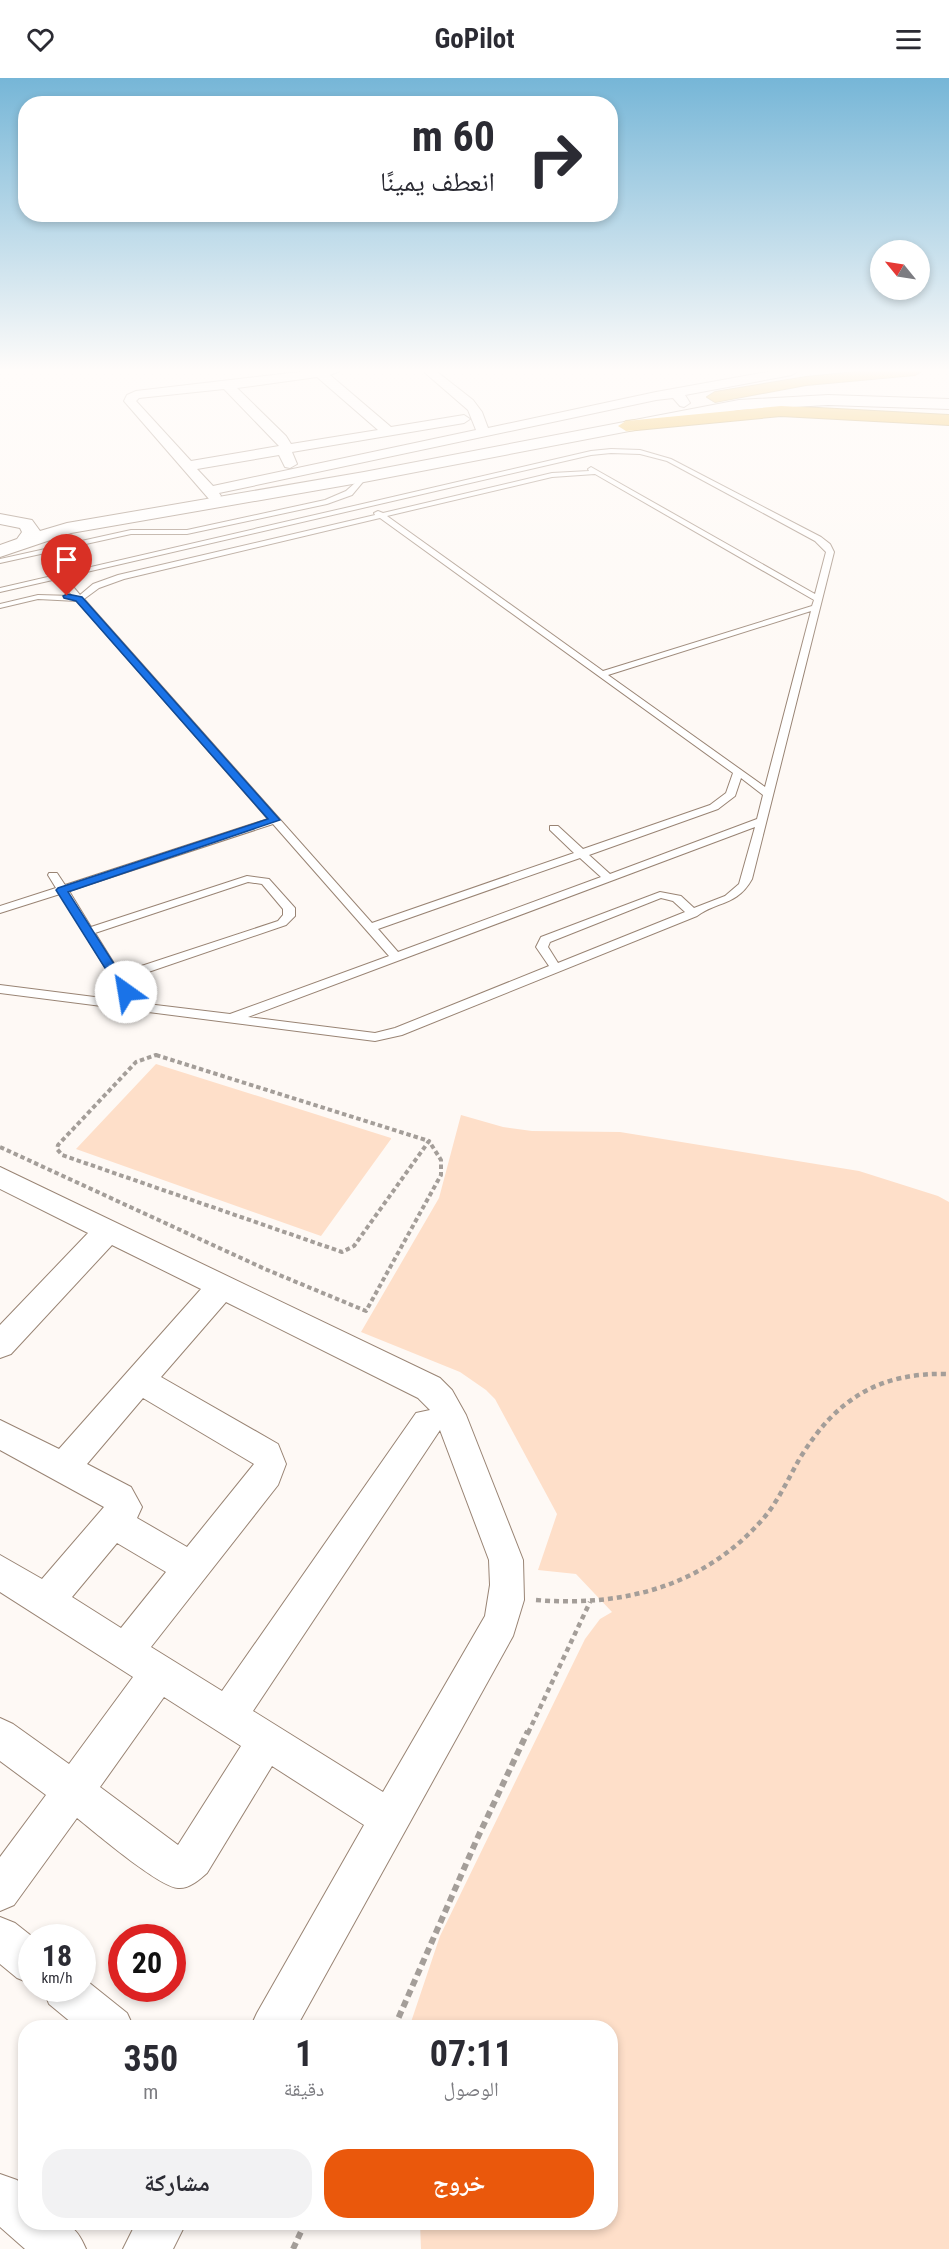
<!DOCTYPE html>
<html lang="ar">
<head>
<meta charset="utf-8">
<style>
	:root { --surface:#fff; --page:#f2f2f3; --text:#2b2b33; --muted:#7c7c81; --accent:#ea580c }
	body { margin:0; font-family:"Roboto Condensed","Noto Naskh Arabic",sans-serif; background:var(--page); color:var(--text); direction:rtl; height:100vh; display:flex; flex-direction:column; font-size:22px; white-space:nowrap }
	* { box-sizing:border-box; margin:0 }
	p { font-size:20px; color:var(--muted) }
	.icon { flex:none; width:33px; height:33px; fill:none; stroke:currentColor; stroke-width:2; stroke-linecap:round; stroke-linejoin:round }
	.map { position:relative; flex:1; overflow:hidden; direction:ltr }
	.side { position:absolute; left:18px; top:1942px; width:600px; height:210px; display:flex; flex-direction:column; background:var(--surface); border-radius:24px; box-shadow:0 3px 9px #0003; direction:rtl }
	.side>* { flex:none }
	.hud { position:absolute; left:18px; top:18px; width:600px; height:126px; border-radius:24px; box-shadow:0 3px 9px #0003; direction:rtl; background:#fff; color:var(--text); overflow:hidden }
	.needle { width:39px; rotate:300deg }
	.fabs { position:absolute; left:870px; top:162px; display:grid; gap:12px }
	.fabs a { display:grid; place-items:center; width:60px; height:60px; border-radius:50%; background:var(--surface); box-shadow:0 3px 9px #0003; font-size:30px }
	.speed { position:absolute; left:18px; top:1846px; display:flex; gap:12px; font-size:30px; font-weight:700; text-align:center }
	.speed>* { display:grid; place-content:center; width:78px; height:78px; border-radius:50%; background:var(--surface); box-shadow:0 3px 9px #0003; line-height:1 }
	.speed small { font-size:15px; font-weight:400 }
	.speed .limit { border:9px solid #d22; background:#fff; color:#111 }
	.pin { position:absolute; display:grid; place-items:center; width:51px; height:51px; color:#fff; margin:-62px -26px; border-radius:50% 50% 50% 0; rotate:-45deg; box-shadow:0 0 6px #0007 }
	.pin .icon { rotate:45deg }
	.me { position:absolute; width:66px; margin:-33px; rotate:328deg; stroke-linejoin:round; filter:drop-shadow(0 0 4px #0008) }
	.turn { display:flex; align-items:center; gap:21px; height:126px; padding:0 24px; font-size:27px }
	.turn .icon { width:78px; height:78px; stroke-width:2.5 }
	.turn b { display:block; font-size:42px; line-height:51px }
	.eta { display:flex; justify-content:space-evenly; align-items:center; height:102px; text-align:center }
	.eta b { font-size:36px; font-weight:700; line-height:42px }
	.button { display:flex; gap:12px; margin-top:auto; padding:12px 24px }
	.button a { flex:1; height:69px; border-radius:24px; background:var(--accent); color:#fff; font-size:24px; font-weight:700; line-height:69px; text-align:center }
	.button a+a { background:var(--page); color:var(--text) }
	header { display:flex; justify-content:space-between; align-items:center; height:78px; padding:0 24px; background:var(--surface); font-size:27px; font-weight:700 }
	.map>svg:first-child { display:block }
</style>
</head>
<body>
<header><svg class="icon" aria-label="menu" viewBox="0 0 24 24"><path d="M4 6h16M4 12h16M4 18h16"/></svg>GoPilot<svg class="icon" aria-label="heart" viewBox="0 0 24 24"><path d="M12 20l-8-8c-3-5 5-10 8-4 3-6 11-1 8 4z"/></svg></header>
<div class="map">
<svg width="949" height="2171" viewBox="0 0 949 2171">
	<rect width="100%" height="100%" fill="#fef9f5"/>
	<path fill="#fedfc9" d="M156 986 391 1060V1061L321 1158 76 1071Z
		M461 1037 503 1049 532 1053 620 1054 859 1093 938 1118 949 1124V2171H421L420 2145H610V1950H409L440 1858 585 1561 600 1541 612 1534 576 1496 538 1492 557 1436 495 1321 486 1312 460 1294 361 1254 439 1120Z"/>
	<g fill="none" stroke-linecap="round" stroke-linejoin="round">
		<g stroke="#998474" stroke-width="2">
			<path id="lane" d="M611 371 640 372 671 381 821 459 830 466 834 474 752 801C737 828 717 823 697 838L402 957 375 963 0 915V907L126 923 60 816 0 835V828L56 810 48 797 49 795H57L65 807 268 741 77 523 38 521 0 530V526L38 517 73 518 57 501 0 514V510L591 373ZM611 375 640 376 667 383 815 463 826 474 815 516 591 389 588 391 589 393 552 395 383 435 378 433 374 435 375 437 118 497 93 506 80 517 65 499 591 377ZM595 396 814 522 812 528 603 593 387 438 552 399ZM380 440 733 695 726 715 710 727 583 771 558 748H550V752L574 775 372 845 84 521 99 510 124 501ZM811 533 765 709 608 597ZM741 700 763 717 757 741 610 796 589 777 718 731 735 718ZM273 746 389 878 230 936 139 925 125 902 286 847 295 838V830L269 801 247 798 91 849 69 813ZM755 749 739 806 725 818 694 830 681 818 660 814 541 859 536 869 549 888 395 950 375 955 248 939ZM580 780 601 799 398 874 378 851ZM248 804 262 806 283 831V837L278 843 120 895 95 855ZM661 820 673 823 685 834 558 885 548 869 550 864Z
				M364 397 367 399 352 417 327 426 187 456H131L0 485V481L131 452H187L325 422 346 413Z"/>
		</g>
		<g stroke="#998474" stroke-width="2">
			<path id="street" d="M308 293H340L330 297 391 349 464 337 470 341 464 345 292 374 297 386 290 390 285 389 279 377 197 391 213 408 476 352 468 332 423 293H436L473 322 482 334 488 350 656 314 773 293H798L792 297 685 317 690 325 684 329 680 328 673 320 656 322 219 415 221 418 219 421H209L124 323 127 317 136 313ZM317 299 378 352 291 366 286 358 237 310ZM224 311 279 368 191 383 136 323 139 320Z
				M0 1089 440 1300 452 1312 466 1337 523 1482 524 1522 513 1558 296 1950H250L257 1935 364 1747 272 1688 207 1795C199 1802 189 1811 178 1810 159 1809 96 1755 77 1740L14 1827 0 1833V1779L46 1717 0 1683V1640L13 1646 69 1686 133 1599 0 1514V1477L42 1501 104 1429 0 1372V1342L59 1371 201 1211 112 1167 11 1276 0 1280V1247L88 1155 0 1111ZM226 1224 418 1320 430 1332 416 1335 222 1613 151 1569 278 1407 286 1386 278 1366 161 1299ZM143 1320 254 1386 187 1469 137 1440 142 1429 131 1409 87 1386ZM440 1352 489 1482 490 1507 485 1538 383 1714 253 1633ZM117 1465 166 1494 121 1550 72 1519ZM164 1619 241 1668 178 1767 100 1709Z
				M0 1839 15 1845 34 1860H32V1906L17 1900 0 1886Z
				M82 1899 127 1935 134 1950H78L49 1926 43 1911H82Z
				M0 2096 17 2102 26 2110V2145C58 2145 72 2137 86 2171H25L0 2149Z
				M136 2145H186L173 2171H123Z"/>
		</g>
		<g stroke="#998474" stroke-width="2">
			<path id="secondary" d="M828 317 949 321V331L828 327 739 332 364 404 71 455 0 479V467L17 461 22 454 20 450 0 446V436L32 442 40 453 67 445 364 394 739 322Z"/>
		</g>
		<g stroke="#ad8022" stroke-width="2">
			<path id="highway" d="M866 293H922L915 297 806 307 715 324 707 319 715 314 806 299Z
				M781 328 949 337V347L781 338 626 353 618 348 626 343Z"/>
		</g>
		<path stroke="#a49e99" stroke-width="4" stroke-dasharray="4.5 3" stroke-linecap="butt" d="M156 977 429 1063 354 1168 342 1174 62 1077 57 1071 58 1067 136 984Z
			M0 1069 265 1191 366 1233 441 1097V1082L429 1063"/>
		<path stroke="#a49e99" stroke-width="4.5" stroke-dasharray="5 4" stroke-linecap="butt" d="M536 1522C622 1529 703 1509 762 1442 778 1424 788 1401 800 1380 836 1321 879 1294 949 1296
			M528 1655 590 1524"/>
		<path stroke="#a49e99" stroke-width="6" stroke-dasharray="7 4.5" stroke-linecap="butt" d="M394 1950 477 1761 528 1653
			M293 2171 305 2145"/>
		<use href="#lane" fill="#fff" fill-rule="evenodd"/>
		<use href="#street" fill="#fff" fill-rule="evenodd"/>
		<use href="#secondary" fill="#fff" fill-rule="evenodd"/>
		<use href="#highway" fill="#ecac1f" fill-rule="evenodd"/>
	</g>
	<linearGradient id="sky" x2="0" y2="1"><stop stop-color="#76b6d7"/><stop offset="0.49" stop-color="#fffcfa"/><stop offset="1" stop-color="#fffcfa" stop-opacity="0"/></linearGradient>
	<rect width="949" height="597" fill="url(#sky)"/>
	<path fill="#1a73e8" stroke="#114b97" stroke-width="1.5" d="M67 516 82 519 280 742 68 814 132 914 126 918 120 914 56 812 58 810 268 741 76 523 64 520 63 518Z"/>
</svg>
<div class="fabs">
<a><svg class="needle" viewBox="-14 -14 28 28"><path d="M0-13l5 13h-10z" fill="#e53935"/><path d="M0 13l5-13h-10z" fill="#7c7c81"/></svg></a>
</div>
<div class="speed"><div>18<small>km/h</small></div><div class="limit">20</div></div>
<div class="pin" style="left:67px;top:518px;background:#d93025"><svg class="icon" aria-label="arrive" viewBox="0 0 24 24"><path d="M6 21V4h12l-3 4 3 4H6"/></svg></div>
<svg class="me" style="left:126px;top:914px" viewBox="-20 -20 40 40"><circle r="19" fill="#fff"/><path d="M0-13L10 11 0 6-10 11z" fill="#1a73e8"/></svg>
<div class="hud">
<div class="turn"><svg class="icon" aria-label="right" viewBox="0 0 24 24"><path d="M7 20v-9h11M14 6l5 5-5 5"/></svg><div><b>60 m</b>انعطف يمينًا</div></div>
</div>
<section class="side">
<div class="eta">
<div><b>07:11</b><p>الوصول</p></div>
<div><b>1</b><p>دقيقة</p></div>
<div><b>350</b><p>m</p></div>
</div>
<div class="button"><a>خروج</a><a>مشاركة</a></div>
</section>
</div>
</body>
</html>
